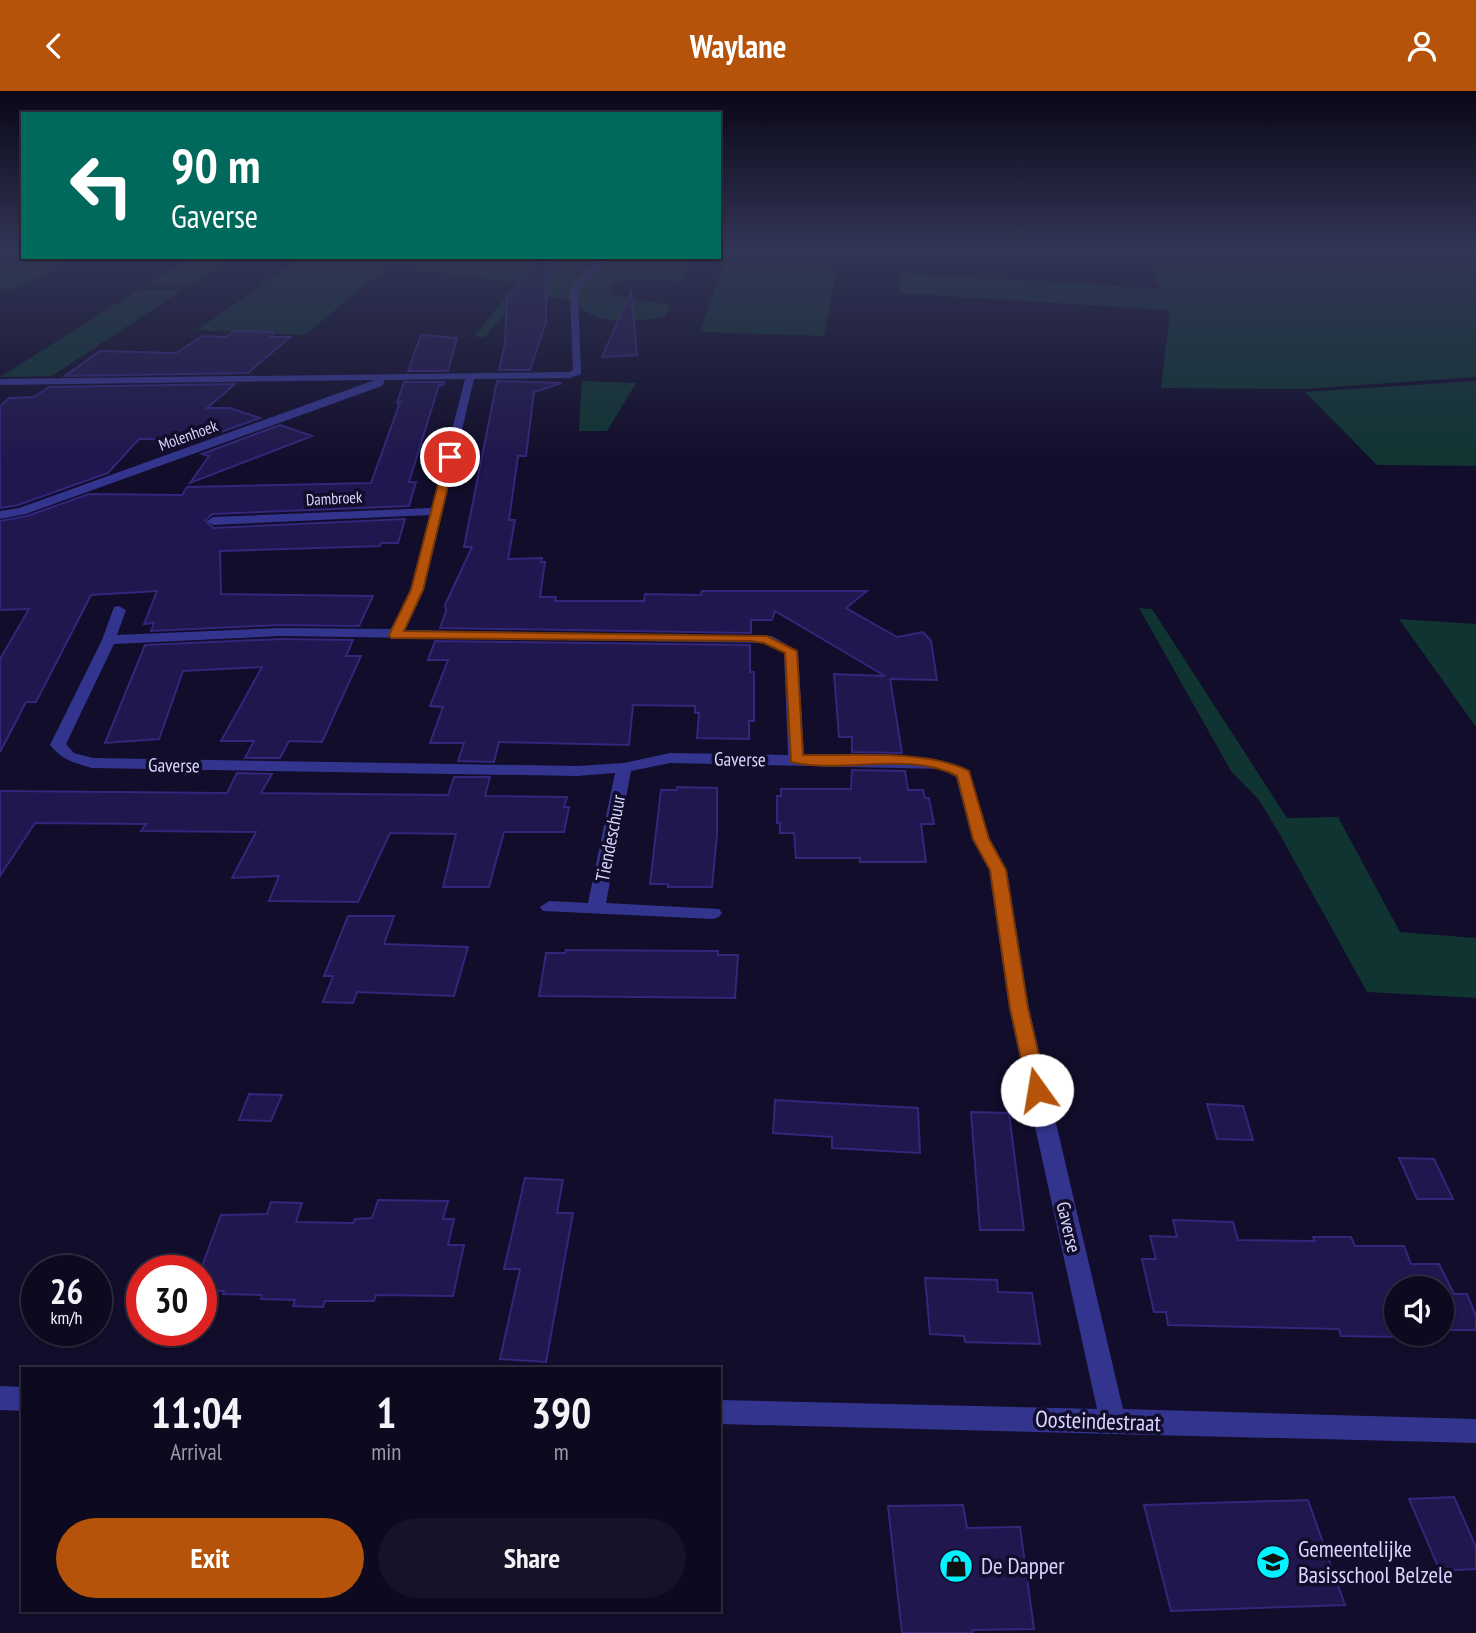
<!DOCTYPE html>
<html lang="en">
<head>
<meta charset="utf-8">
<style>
	:root { --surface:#0d0a20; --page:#161329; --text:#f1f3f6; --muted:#9a9aa5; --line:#2d2b3e; --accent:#b45309 }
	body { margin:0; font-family:"PT Sans Narrow",sans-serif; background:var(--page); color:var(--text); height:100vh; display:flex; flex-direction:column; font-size:26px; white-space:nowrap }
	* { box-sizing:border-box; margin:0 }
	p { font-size:23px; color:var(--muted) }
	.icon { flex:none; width:38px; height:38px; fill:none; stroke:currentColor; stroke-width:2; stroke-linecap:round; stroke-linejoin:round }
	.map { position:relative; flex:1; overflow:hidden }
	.details { position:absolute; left:21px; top:1276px; width:700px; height:245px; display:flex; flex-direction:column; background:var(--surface); border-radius:0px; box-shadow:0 2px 5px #0004,0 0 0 2px var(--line) }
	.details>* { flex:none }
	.hud { position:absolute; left:21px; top:21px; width:700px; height:147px; border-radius:0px; box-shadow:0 2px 5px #0004,0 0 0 2px var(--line); background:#00695c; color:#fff; overflow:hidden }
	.tools { position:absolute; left:1384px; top:1185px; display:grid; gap:14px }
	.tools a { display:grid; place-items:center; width:70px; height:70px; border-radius:50%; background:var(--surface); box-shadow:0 2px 5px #0004,0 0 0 2px var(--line); font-size:35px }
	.speed { position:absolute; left:21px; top:1164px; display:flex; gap:14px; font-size:35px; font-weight:700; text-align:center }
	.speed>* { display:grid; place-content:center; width:91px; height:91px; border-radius:50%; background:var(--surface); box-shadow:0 2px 5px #0004,0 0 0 2px var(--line); line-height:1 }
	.speed small { font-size:18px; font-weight:400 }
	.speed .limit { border:10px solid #d22; background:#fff; color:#111 }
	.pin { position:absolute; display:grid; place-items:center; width:60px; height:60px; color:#fff; margin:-30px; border:4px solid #fff; border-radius:50%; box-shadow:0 2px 7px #0007 }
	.me { position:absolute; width:77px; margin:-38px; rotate:347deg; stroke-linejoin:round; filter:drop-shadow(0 0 5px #0008) }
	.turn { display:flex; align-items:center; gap:24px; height:147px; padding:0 35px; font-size:32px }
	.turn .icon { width:91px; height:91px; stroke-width:2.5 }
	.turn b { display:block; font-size:49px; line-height:60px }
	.eta { display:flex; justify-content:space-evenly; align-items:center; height:119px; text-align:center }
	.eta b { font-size:42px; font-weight:800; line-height:49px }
	.button { display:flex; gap:14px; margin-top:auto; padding:14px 35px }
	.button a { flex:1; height:80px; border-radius:42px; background:var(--accent); color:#fff; font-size:28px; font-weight:800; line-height:80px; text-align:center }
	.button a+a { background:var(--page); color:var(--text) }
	header { display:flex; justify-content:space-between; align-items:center; height:91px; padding:0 35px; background:var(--accent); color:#fff; font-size:32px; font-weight:800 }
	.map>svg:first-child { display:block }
</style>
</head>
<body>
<header><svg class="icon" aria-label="back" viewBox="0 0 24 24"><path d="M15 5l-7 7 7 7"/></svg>Waylane<svg class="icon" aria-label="person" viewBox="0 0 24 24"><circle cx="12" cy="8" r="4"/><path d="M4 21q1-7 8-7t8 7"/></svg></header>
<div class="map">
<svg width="1476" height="1542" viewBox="0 0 1476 1542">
	<rect width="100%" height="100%" fill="#110d2a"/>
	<path fill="#0f3431" d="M0 159H23V166H78L14 199 0 198Z
		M729 159H763L757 173 837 178 824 245 700 241Z
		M1144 159H1476V286L1304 298 1161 297 1170 222 1167 219 900 202V182L1161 198Z
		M192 166H234L190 194 149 193Z
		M302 166H692L682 190 627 188 615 192 609 204 671 214 665 225C644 230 609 234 589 222 579 216 574 210 561 207 548 204 531 207 518 207L484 247 474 245 518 192 389 174 305 244 197 239Z
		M140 198 182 199 52 285 0 286Z
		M582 290 636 292 607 340H579Z
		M1476 290V375L1377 374 1305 301Z
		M1139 517 1152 518 1287 727 1338 726 1400 841 1476 847V907L1367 901 1279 742 1259 709 1231 680Z
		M1399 528 1476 533V636Z"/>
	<path fill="#1f174d" stroke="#33267b" stroke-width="2" d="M541 166H546V231L530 279H499L505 252 507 206Z
		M631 201 637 264 602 266Z
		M234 240 275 241 270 246H290L248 282 65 285 100 260 176 262 203 245 226 246Z
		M421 244 457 247 448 280H408Z
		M497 290 562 292 534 301 526 365H518L509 429H515L508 468 542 467 541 471H545L540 506H556L555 510H644L645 503 701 504 702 500H867L846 517 897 546 923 541 931 550 937 589 890 588 902 662 852 661V646H839L834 583 885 585 775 520 772 529H751V542L440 537 446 520 445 514 472 456H464Z
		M404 291H444L443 294H439L409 391H416L409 415 213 423 205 429 213 437 405 428 398 452H381L380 455 220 460 221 503 373 505 359 535 280 534 151 540 154 532 144 533 157 500 91 504 36 611H26L0 661V568L29 518 0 519V430L27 425 89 403 182 404 187 396 371 392 400 311 397 312Z
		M235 293 207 317H230L260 327 182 355 162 348H139L108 382 18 414 0 417V315L9 307 34 306 49 296Z
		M280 334 312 345 190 392 209 365 202 363Z
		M280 548 353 549 346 565H361L322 651 289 650 280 667H245L254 650H221L262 576 183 580 159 648 105 652 145 554Z
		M435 550 750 554V581H754V630H749V648L697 647 699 622H695V615L633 614 629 654 499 651 494 671 458 670 464 652H430L443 616 430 615 448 569H428Z
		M852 679 905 680 908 699H923L925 707H929L934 733H921L926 771H860V767H796L794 742H780V732H777V705H781V698H851Z
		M237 682 272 683 261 702 448 704 454 686H490L485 705 567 706 564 716H569L564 741H504L489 796H443L456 743 390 742 358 811 269 810 279 785 232 787 256 741 141 740 146 733 35 732 0 785V700L227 702Z
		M677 696 717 697V744L712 796H668V793H650L661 699H677Z
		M348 825H394L384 853 468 856 454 905 357 901 353 912 323 911 333 885H324Z
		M566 859 718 860V864H738L735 907 539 905 546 862H565Z
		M249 1003 282 1004 271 1030 239 1029Z
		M775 1009 918 1017 920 1062 832 1057V1046L773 1042Z
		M1207 1013 1243 1015 1253 1049 1217 1048Z
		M971 1021 1009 1022 1024 1139H980Z
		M1399 1067 1434 1068 1453 1108H1417Z
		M525 1087 563 1089 557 1122H573L546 1271 500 1268 520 1178H504Z
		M378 1109 448 1110 443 1128H454L448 1154H464L453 1205 376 1204 374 1210H325L323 1216 293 1215 295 1209 261 1208 262 1204 223 1203 224 1200H201V1178L221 1124 267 1123 271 1111 302 1112 296 1131 353 1132 355 1128 372 1127Z
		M1173 1129 1233 1131 1238 1149 1315 1150 1313 1146H1351L1355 1155H1404L1411 1173H1439L1454 1203H1467L1476 1225V1239H1442V1197H1396V1242L1399 1246 1341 1245 1339 1238 1168 1234 1166 1221H1154L1142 1168H1156L1150 1145 1177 1146Z
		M925 1187 997 1189 998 1201 1032 1202 1040 1253 965 1251 964 1245 930 1243Z
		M1454 1406 1476 1456V1478L1440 1480 1409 1408Z
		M1308 1409 1345 1514 1171 1520 1144 1414Z
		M963 1414 967 1437 1020 1436 1034 1538 972 1539 973 1542H902L888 1415Z"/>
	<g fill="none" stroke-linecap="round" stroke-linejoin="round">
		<path fill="#33348e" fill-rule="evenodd" d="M601 166H610L583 193 578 202 581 283 570 287 474 288 424 499 405 539 772 545 798 560 804 664C852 665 927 658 969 680L990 748 1007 779 1029 917 1123 1318 1476 1328V1352L719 1333V1309L1097 1318 1009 917 989 779 972 748 956 686 942 678 670 672 631 680 606 812 719 818 722 822 719 826 713 828 543 820 540 816 549 810 588 812 615 682 577 685 92 677C74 672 62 669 50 654L102 549 114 516 119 515 126 519 117 544 280 537 391 538 410 499 430 424 213 434 207 430 213 426 432 417 465 288 385 289 382 295 26 423 0 428V420L19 417 375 289 0 294V288L569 281 573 279 570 202 576 190ZM280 545 764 552 784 562 788 664 670 662 624 672 577 675 93 667 74 662 66 653 114 553Z
			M0 1295 23 1296V1320L0 1319Z"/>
	</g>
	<linearGradient id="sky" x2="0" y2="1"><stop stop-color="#090717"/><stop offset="0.42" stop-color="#323555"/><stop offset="1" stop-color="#323555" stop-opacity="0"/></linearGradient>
	<rect width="1476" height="375" fill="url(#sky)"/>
	<path fill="#b45309" stroke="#753606" stroke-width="2" d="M450 363 455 366 423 499 404 540 767 545 797 560 803 664C851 665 927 658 969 680L989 748 1006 779 1028 917 1047 999 1044 1004H1031L1028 999 1010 917 990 779 973 748 957 685C910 660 842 683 791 671L785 562 764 552 751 550 391 547 389 544 411 499 445 366Z"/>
	<defs>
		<g id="school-disc" transform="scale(1.75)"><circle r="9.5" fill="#02f3ff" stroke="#110d2a"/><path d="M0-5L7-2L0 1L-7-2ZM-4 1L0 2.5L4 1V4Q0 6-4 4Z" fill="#111"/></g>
		<g id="shop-disc" transform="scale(1.75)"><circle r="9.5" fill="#02f3ff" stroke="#110d2a"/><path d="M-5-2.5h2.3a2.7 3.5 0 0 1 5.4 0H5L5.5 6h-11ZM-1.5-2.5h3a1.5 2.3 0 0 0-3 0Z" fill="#111"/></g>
	</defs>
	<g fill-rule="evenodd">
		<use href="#school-disc" x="1273" y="1471"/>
		<use href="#shop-disc" x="956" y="1475"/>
	</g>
	<g text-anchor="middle" stroke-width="7" stroke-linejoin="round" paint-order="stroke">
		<g font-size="16" fill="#d8d6ff" stroke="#110d2a">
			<text transform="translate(188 344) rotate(-20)" y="6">Molenhoek</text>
			<text transform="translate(334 407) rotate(-3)" y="6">Dambroek</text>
		</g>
		<g font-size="19" fill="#d8d6ff" stroke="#110d2a">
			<text transform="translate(740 668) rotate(1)" y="7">Gaverse</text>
			<text transform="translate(174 674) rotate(1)" y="7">Gaverse</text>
			<text transform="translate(610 747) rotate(-79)" y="7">Tiendeschuur</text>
			<text transform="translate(1069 1136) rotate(77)" y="7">Gaverse</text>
		</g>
		<g font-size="23" fill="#d8d6ff" stroke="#110d2a">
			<text transform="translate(1098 1330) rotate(2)" y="8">Oosteindestraat</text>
		</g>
		<g font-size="23" fill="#d8d6ff" stroke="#110d2a" text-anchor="start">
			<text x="1298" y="1466">Gemeentelijke<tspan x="1298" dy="26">Basisschool Belzele</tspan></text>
			<text x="981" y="1483">De Dapper</text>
		</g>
	</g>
</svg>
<div class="tools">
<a><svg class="icon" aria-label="sound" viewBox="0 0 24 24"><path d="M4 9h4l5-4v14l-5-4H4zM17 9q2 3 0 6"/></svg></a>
</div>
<div class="speed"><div>26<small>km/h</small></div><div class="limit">30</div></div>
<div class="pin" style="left:450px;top:366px;background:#d93025"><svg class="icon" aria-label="arrive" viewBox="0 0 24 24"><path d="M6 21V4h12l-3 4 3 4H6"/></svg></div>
<svg class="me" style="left:1037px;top:999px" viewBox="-20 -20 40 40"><circle r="19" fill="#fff"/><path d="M0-13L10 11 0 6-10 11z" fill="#b45309"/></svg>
<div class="hud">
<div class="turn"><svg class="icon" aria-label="left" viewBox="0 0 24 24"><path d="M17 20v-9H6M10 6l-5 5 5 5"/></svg><div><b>90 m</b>Gaverse</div></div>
</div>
<section class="details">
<div class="eta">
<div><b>11:04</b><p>Arrival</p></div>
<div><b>1</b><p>min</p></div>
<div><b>390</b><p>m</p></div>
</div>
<div class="button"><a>Exit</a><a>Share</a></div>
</section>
</div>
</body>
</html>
